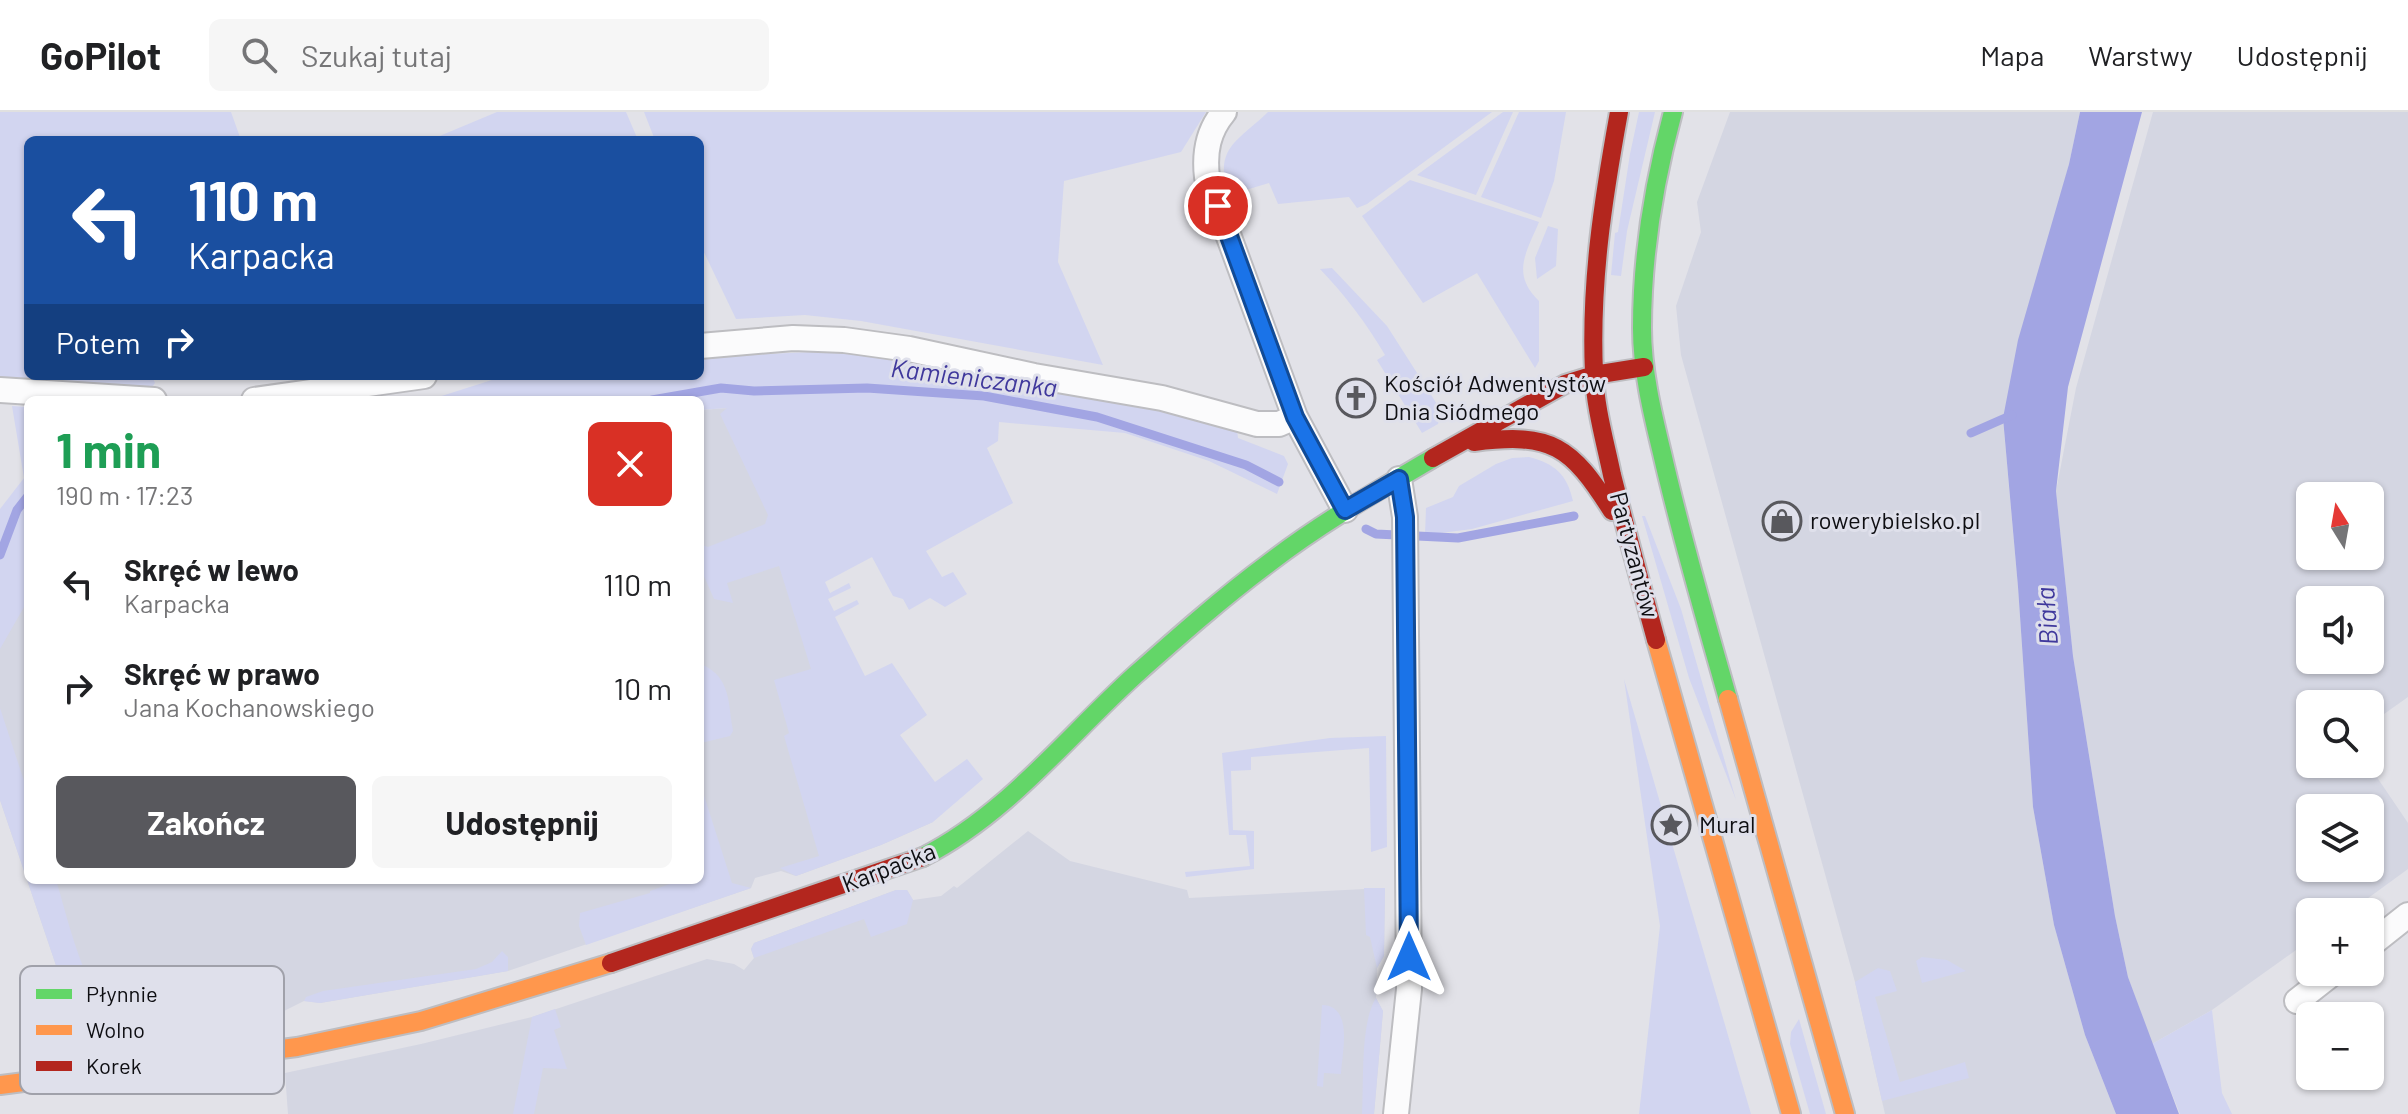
<!DOCTYPE html>
<html lang="pl">
<head>
<meta charset="utf-8">
<style>
	:root { --surface:#fff; --page:#f6f6f6; --text:#202124; --muted:#757577; --line:#e0e0e0; --accent:#58585d }
	body { margin:0; font-family:Barlow,sans-serif; background:var(--page); color:var(--text); height:100vh; display:flex; flex-direction:column; font-size:30px; white-space:nowrap }
	* { box-sizing:border-box; margin:0 }
	p { font-size:26px; color:var(--muted) }
	.icon { flex:none; width:44px; height:44px; fill:none; stroke:currentColor; stroke-width:2; stroke-linecap:round; stroke-linejoin:round }
	.map { position:relative; flex:1; overflow:hidden }
	.sheet { position:absolute; left:24px; top:284px; width:680px; height:488px; display:flex; flex-direction:column; background:var(--surface); border-radius:12px; box-shadow:0 2px 6px #0004 }
	.sheet>* { flex:none }
	.banner { position:absolute; left:24px; top:24px; width:680px; height:244px; border-radius:12px; box-shadow:0 2px 6px #0004; background:#1a4fa0; color:#fff; overflow:hidden }
	.needle { width:52px; rotate:349deg }
	.tools { position:absolute; left:2296px; top:370px; display:grid; gap:16px }
	.tools a { display:grid; place-items:center; width:88px; height:88px; border-radius:12px; background:var(--surface); box-shadow:0 2px 6px #0004; font-size:40px }
	.pin { position:absolute; display:grid; place-items:center; width:68px; height:68px; color:#fff; margin:-34px; border:4px solid #fff; border-radius:50%; box-shadow:0 2px 8px #0007 }
	.me { position:absolute; width:88px; margin:-44px; rotate:0deg; stroke-linejoin:round; filter:drop-shadow(0 0 6px #0008) }
	.turn { display:flex; align-items:center; gap:28px; height:168px; padding:0 32px; font-size:36px }
	.turn .icon { width:104px; height:104px; stroke-width:2.5 }
	.turn b { display:block; font-size:56px; line-height:68px }
	.then { display:flex; align-items:center; height:76px; padding:0 32px; background:#0003; gap:16px; font-size:30px }
	.round { display:grid; place-items:center; flex:none; width:84px; height:84px; border-radius:12px; background:var(--page) }
	.headline { display:flex; align-items:center; justify-content:space-between; height:136px; padding:0 32px }
	h1 { font-size:48px; font-weight:700; line-height:60px; color:#1e9e55 }
	.cta { display:flex; gap:16px; margin-top:auto; padding:16px 32px }
	.cta a { flex:1; height:92px; border-radius:12px; background:var(--accent); color:#fff; font-size:32px; font-weight:700; line-height:92px; text-align:center }
	.cta a+a { background:var(--page); color:var(--text) }
	ul { padding:0; list-style:none }
	li { display:flex; align-items:center; gap:24px; height:104px; padding:0 32px }
	li div { flex:1 }
	li b { display:block; font-size:30px }
	li em { font-style:normal }
	header { display:flex; align-items:center; gap:48px; box-sizing:border-box; height:112px; padding:0 40px; background:var(--surface); border-bottom:2px solid var(--line) }
	header strong { font-size:38px }
	nav { display:flex; gap:44px; margin-inline-start:auto; font-size:28px }
	.search { width:560px; height:72px; background:var(--page); display:flex; align-items:center; gap:20px; box-sizing:border-box; padding:0 28px; border-radius:12px; color:var(--muted); font-size:30px }
	.map>svg:first-child { display:block }
</style>
</head>
<body>
<header>
<strong>GoPilot</strong>
<div class="search"><svg class="icon" aria-label="search" viewBox="0 0 24 24"><circle cx="10" cy="10" r="6"/><path d="M15 15l6 6"/></svg>Szukaj tutaj</div>
<nav><a>Mapa</a><a>Warstwy</a><a>Udostępnij</a></nav>
</header>
<div class="map">
<svg width="2408" height="1002" viewBox="0 0 2408 1002">
	<rect width="100%" height="100%" fill="#e2e2e8"/>
	<path fill="#d4d6e2" fill-rule="evenodd" d="M1730 0H2080L2069 52 2003 307 2018 475 2033 695 2054 813 2085 923 2116 1002H1885L1855 870 1681 243 1676 194 1701 120 1697 90Z
		M2153 0H2408V585L2370 612V592H2310V652H2368L2408 711V757L2349 800H2310V828L2212 898 2152 932 2128 865 2115 804 2073 544 2056 379 2076 276ZM2310 384H2370V444H2310ZM2310 488H2370V548H2310ZM2310 696H2370V756H2310Z
		M729 296 933 710 881 733 796 764 781 759 755 766 751 776 508 859 320 891 304 889 254 914 228 920 92 937 84 936 0 688V499L28 450V768H700V298Z
		M1028 719 1070 749 1187 778 1189 786 1385 776 1384 844 1377 856 1376 886 1383 899 1374 1002H288L285 961 421 932 532 905 707 847 734 852 744 858 754 846 751 837 754 831 896 778H907L913 788 941 784 954 774 957 776Z"/>
	<path fill="#d2d5f0" d="M0 0H231L241 28H28V264H152L155 271 149 279 0 267Z
		M497 0H626L638 28H430Z
		M644 0H1206L1181 40 1064 69 1058 150 1103 253 861 209 805 203 736 207 700 132V28H655Z
		M1268 0H1492L1367 92 1357 96 1349 85 1278 92 1269 71 1229 83C1213 36 1237 30 1268 0Z
		M1503 0H1513L1476 83 1417 63Z
		M1519 0H1566L1554 69 1541 106 1481 85Z
		M1639 0H1655L1627 119 1621 164 1611 163 1615 121 1618 120 1630 42Z
		M1410 68 1539 110C1526 141 1511 162 1539 189V249L1535 256 1477 161 1423 191 1362 104Z
		M1548 114 1558 117 1556 154 1537 167 1535 146Z
		M1332 156 1387 214 1442 300 1438 312 1422 321 1377 248 1385 243C1367 212 1345 183 1320 157Z
		M835 239 1084 279 1159 296 1237 318 1238 326 1284 344 1288 352 1277 382 1209 349 1125 321 999 310 998 329 987 336 1013 391 926 439 942 465 953 460 967 482 945 495 930 486 909 498 903 487 893 484 872 445 825 470 830 481 849 471 851 476 828 487 834 499 857 488 859 492 835 505 865 564 892 551 927 603 900 623 935 670 967 647 983 667 933 710 881 733 796 764 780 756 819 744 784 624 789 621 774 568 811 557 779 454 727 471 733 491 714 487 700 455V429L702 433 708 435 765 412 768 403 720 302 727 296 700 298V288H429L495 267 526 264H700V245Z
		M12 294 28 295V488L0 537V397L24 366Z
		M1529 345C1555 352 1567 362 1573 389L1472 417 1425 423 1426 396 1453 385 1459 374 1496 352 1512 346Z
		M1642 404H1645L1681 497 1736 688 1689 566Z
		M703 553C731 566 728 591 733 619L730 624 701 631 700 554Z
		M1624 567 1744 978 1751 1002H1639L1660 814Z
		M0 596 28 681V768H56C65 796 81 868 102 886 114 896 134 897 150 900L152 914 259 900V910C238 925 124 933 92 937L84 936 0 688Z
		M1386 624 1387 735 1371 740 1369 636 1251 645V658L1231 659 1233 718 1254 719V757L1186 765 1185 760 1250 754 1246 723H1229L1222 641 1330 626Z
		M700 671 732 771 751 776 586 833 579 814 580 801 650 781V779L681 768H700Z
		M1364 776H1385L1384 844 1377 856 1370 825 1366 823Z
		M896 778H907L913 788 907 812 871 825 864 807 754 846 751 837 754 831Z
		M502 839 508 845V859L320 891 304 889 306 885 323 879 476 857 492 850Z
		M1922 845 1947 848 1966 859 1922 871 1916 849Z
		M1878 856 1890 859 1897 879 1875 885 1900 970 1965 950 1969 966 1882 989 1855 870Z
		M1376 886 1383 899 1374 1002H1362C1364 971 1360 911 1376 886Z
		M1322 893C1354 894 1342 940 1341 962L1324 961 1323 975 1317 974Z
		M555 897 561 915 554 918 567 957 543 956 534 1002H513L532 905Z
		M2212 898 2222 981 2232 1002H2180L2152 932Z
		M1799 907 1826 1002H1810L1790 932 1791 920Z"/>
	<path fill="#a2a5e3" d="M2080 0H2142L2068 275 2056 379 2073 544 2115 804 2128 865 2179 1002H2116L2085 923 2054 813 2033 695 2018 475 2003 306 2018 228 2069 52Z"/>
	<g fill="none" stroke-linecap="round" stroke-linejoin="round">
		<path stroke="#a2a5e3" stroke-width="9" d="M652 288 721 276 754 279 867 276 984 284 1097 305 1246 353 1279 370
			M1971 321 2012 303
			M1366 417 1376 422 1458 426 1574 404
			M0 443 17 398 28 384"/>
		<g stroke="#bdbdc1" stroke-width="28">
			<path id="street" d="M1224 0C1208 19 1204 40 1207 65L1295 305 1345 398
				M700 234 793 226 844 228 909 237 1034 264 1162 286 1257 312H1279L1295 305
				M0 278 154 288
				M254 288 424 264
				M2370 833 2408 803
				M2297 889 2334 860
				M1396 1002 1409 877 1405 405 1399 367"/>
		</g>
		<g stroke="#bdbdc1" stroke-width="22">
			<path id="fast" d="M1673 0C1654 70 1642 143 1642 216 1642 258 1652 300 1662 341 1681 424 1705 506 1728 587
				M923 745C1007 702 1065 627 1134 564 1178 525 1222 486 1269 451 1321 411 1377 379 1433 346"/>
		</g>
		<g stroke="#bdbdc1" stroke-width="22">
			<path id="slow" d="M1656 528 1791 1002
				M1728 587 1845 1002
				M0 973 297 935 421 909 611 851"/>
		</g>
		<g stroke="#bdbdc1" stroke-width="22">
			<path id="jam" d="M1619 0C1603 88 1590 171 1594 261 1595 295 1605 329 1612 363 1626 418 1641 473 1656 528
				M1474 330C1552 320 1571 334 1612 399
				M1433 346 1565 272 1594 263 1644 255
				M611 851 923 745"/>
		</g>
		<use href="#street" stroke="#fbfbfc" stroke-width="24"/>
		<use href="#fast" stroke="#63d668" stroke-width="18"/>
		<use href="#slow" stroke="#ff974d" stroke-width="18"/>
		<use href="#jam" stroke="#b3261e" stroke-width="18"/>
	</g>
	<g fill="none" stroke-linecap="round" stroke-linejoin="round">
		<g stroke="#114b97" stroke-width="20">
			<path id="route" d="M1218 94 1295 305 1345 398 1399 367 1405 405 1409 845"/>
		</g>
		<use href="#route" stroke="#1a73e8" stroke-width="14"/>
	</g>
	<defs>
		<g id="church-ring" transform="scale(2)"><circle r="9.5" fill="#dfe0eb" stroke="#58585d" stroke-width="1.5"/><path d="M-1.2-6h2.4v3.5h3.3v2.4h-3.3V6h-2.4V-.1h-3.3v-2.4h3.3Z" fill="#58585d"/></g>
		<g id="shop-ring" transform="scale(2)"><circle r="9.5" fill="#dfe0eb" stroke="#58585d" stroke-width="1.5"/><path d="M-5-2.5h2.3a2.7 3.5 0 0 1 5.4 0H5L5.5 6h-11ZM-1.5-2.5h3a1.5 2.3 0 0 0-3 0Z" fill="#58585d"/></g>
		<g id="sight-ring" transform="scale(2)"><circle r="9.5" fill="#dfe0eb" stroke="#58585d" stroke-width="1.5"/><path d="M0-6L1.8-2.2L6-1.7L2.9 1.2L3.7 5.4L0 3.3L-3.7 5.4L-2.9 1.2L-6-1.7L-1.8-2.2Z" fill="#58585d"/></g>
	</defs>
	<g fill-rule="evenodd">
		<use href="#church-ring" x="1356" y="286"/>
		<use href="#shop-ring" x="1782" y="409"/>
		<use href="#sight-ring" x="1671" y="713"/>
	</g>
	<g text-anchor="middle" stroke-width="6" stroke-linejoin="round" paint-order="stroke">
		<g font-size="24" fill="#0e0e12" stroke="#dfe0eb" text-anchor="start">
			<text x="1384" y="280">Kościół Adwentystów<tspan x="1384" dy="28">Dnia Siódmego</tspan></text>
			<text x="1810" y="417">rowerybielsko.pl</text>
			<text x="1699" y="721">Mural</text>
		</g>
		<g font-size="24" fill="#0e0e12" stroke="#dfe0eb">
			<text transform="translate(1634 443) rotate(75)" y="8">Partyzantów</text>
			<text transform="translate(889 756) rotate(-21)" y="8">Karpacka</text>
		</g>
		<g font-size="26" font-style="italic" fill="#3f389c" stroke="#dfe0eb">
			<text transform="translate(974 266) rotate(7)" y="9">Kamieniczanka</text>
			<text transform="translate(2047 504) rotate(-94)" y="9">Biała</text>
		</g>
	</g>
	<rect x="20" y="854" width="264" height="128" rx="12" fill="#dfe0eb" stroke="#a0a1aa" stroke-width="2"/>
	<rect x="36" y="877" width="36" height="10" fill="#63d668"/>
	<rect x="36" y="913" width="36" height="10" fill="#ff974d"/>
	<rect x="36" y="949" width="36" height="10" fill="#b3261e"/>
	<g font-size="22" fill="#0e0e12">
		<text x="86" y="890">Płynnie</text>
		<text x="86" y="926">Wolno</text>
		<text x="86" y="962">Korek</text>
	</g>
</svg>
<div class="tools">
<a><svg class="needle" viewBox="-14 -14 28 28"><path d="M0-13l5 13h-10z" fill="#e53935"/><path d="M0 13l5-13h-10z" fill="#757577"/></svg></a>
<a><svg class="icon" aria-label="sound" viewBox="0 0 24 24"><path d="M4 9h4l5-4v14l-5-4H4zM17 9q2 3 0 6"/></svg></a>
<a><svg class="icon" aria-label="search" viewBox="0 0 24 24"><circle cx="10" cy="10" r="6"/><path d="M15 15l6 6"/></svg></a>
<a><svg class="icon" aria-label="layers" viewBox="0 0 24 24"><path d="M12 4l9 5-9 5-9-5zM3 14l9 5 9-5"/></svg></a>
<a>+</a>
<a>−</a>
</div>
<div class="pin" style="left:1218px;top:94px;background:#d93025"><svg class="icon" aria-label="arrive" viewBox="0 0 24 24"><path d="M6 21V4h12l-3 4 3 4H6"/></svg></div>
<svg class="me" style="left:1409px;top:845px" viewBox="-20 -20 40 40"><path d="M0-17L14 15 0 8-14 15z" fill="#1a73e8" stroke="#fff" stroke-width="4"/></svg>
<div class="banner">
<div class="turn"><svg class="icon" aria-label="left" viewBox="0 0 24 24"><path d="M17 20v-9H6M10 6l-5 5 5 5"/></svg><div><b>110 m</b>Karpacka</div></div>
<div class="then">Potem<svg class="icon" aria-label="right" viewBox="0 0 24 24"><path d="M7 20v-9h11M14 6l5 5-5 5"/></svg></div>
</div>
<section class="sheet">
<div class="headline"><div><h1>1 min</h1><p>190 m · 17:23</p></div><a class="round" style="background:#d93025;color:#fff"><svg class="icon" aria-label="close" viewBox="0 0 24 24"><path d="M6 6l12 12M18 6L6 18"/></svg></a></div>
<ul>
<li><svg class="icon" aria-label="left" viewBox="0 0 24 24"><path d="M17 20v-9H6M10 6l-5 5 5 5"/></svg><div><b>Skręć w lewo</b><p>Karpacka</p></div><em>110 m</em></li>
<li><svg class="icon" aria-label="right" viewBox="0 0 24 24"><path d="M7 20v-9h11M14 6l5 5-5 5"/></svg><div><b>Skręć w prawo</b><p>Jana Kochanowskiego</p></div><em>10 m</em></li>
</ul>
<div class="cta"><a>Zakończ</a><a>Udostępnij</a></div>
</section>
</div>
</body>
</html>
